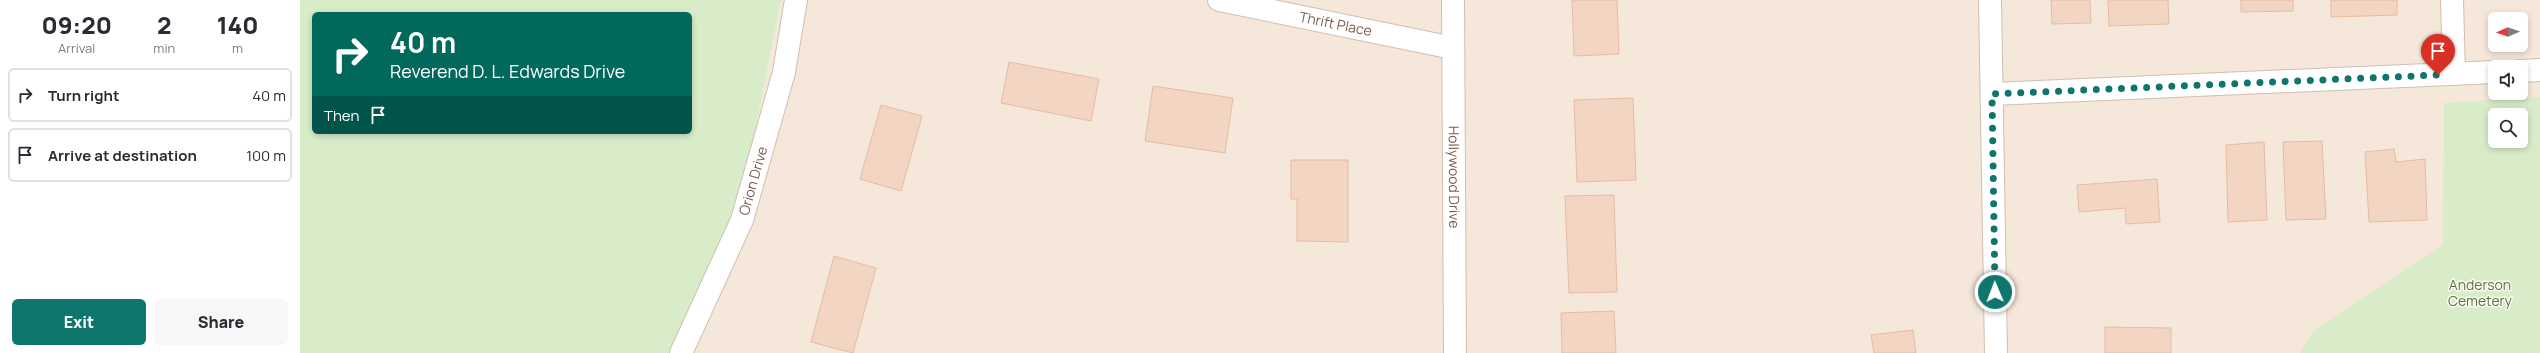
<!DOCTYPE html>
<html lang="en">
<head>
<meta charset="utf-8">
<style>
	:root { --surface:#fff; --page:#f7f7f7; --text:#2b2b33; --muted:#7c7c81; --line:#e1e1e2; --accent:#0f766e }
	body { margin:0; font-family:Manrope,sans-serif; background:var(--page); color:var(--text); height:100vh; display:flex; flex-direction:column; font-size:15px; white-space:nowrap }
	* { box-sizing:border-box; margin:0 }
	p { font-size:13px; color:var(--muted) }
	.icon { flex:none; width:22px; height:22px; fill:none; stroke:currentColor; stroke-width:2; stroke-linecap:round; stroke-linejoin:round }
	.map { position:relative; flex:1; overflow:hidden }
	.details { display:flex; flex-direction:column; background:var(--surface); width:300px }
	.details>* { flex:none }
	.hud { position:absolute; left:12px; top:12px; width:380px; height:122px; border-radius:6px; box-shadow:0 2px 6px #0003; background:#00695c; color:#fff; overflow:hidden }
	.needle { width:26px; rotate:268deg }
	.tools { position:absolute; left:2188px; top:12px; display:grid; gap:8px }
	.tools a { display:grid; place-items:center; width:40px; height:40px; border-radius:6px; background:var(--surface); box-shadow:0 2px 6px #0003; font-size:20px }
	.pin { position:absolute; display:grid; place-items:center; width:34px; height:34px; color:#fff; margin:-41px -17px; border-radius:50% 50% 50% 0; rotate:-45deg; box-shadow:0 0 4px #0007 }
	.pin .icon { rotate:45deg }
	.me { position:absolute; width:44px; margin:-22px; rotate:359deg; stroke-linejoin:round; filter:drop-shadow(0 0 3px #0008) }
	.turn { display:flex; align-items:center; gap:14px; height:84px; padding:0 12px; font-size:18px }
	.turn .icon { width:52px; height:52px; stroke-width:2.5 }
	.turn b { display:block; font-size:28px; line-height:34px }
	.then { display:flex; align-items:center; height:38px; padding:0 12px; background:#0003; gap:8px; font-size:15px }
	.eta { display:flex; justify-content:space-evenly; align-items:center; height:68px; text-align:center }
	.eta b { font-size:24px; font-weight:800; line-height:28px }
	.action { display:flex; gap:8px; margin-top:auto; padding:8px 12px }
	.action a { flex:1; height:46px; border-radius:6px; background:var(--accent); color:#fff; font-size:16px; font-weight:800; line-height:46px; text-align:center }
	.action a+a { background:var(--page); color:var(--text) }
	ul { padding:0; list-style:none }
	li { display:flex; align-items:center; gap:12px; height:54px; margin:0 8px 6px; padding:0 4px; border:2px solid var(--line); border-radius:6px }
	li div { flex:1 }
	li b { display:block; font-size:15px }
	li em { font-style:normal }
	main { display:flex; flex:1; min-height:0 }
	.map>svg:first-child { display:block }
</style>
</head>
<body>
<main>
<section class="details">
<div class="eta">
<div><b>09:20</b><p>Arrival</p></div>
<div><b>2</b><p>min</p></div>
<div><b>140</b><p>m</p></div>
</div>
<ul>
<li><svg class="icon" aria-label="right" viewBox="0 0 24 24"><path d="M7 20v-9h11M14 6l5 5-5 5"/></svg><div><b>Turn right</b></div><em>40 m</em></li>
<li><svg class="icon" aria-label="arrive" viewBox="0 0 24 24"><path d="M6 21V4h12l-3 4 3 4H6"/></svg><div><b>Arrive at destination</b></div><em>100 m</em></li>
</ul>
<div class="action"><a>Exit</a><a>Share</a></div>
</section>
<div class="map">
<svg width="2240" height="353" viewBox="0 0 2240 353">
	<rect width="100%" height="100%" fill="#fdf6ec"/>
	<path fill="#f5e8da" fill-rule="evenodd" d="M481 0H2240V353H390L427 274ZM2195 19H2221V45H2195ZM2195 67H2221V93H2195ZM2195 115H2221V141H2195Z"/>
	<path fill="#d8ecc9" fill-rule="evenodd" d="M0 0H481L427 274 390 353H0ZM14 14H390V132H14Z
		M2240 97V353H2000L2013 331 2143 245 2144 103ZM2195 115H2221V141H2195Z"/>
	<path fill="#f3d5c3" stroke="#e6bba3" d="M1272 0H1317L1319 54 1274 56Z
		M1751 0H1790L1791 23 1752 24Z
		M1808 0H1868L1869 24 1809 26Z
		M1941 0H1993V11L1941 12Z
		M2031 0H2097V15L2031 17Z
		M709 62 799 79 791 121 701 103Z
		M853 86 933 98 925 153 845 141Z
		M1333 98 1336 180 1277 182 1274 100Z
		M581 105 622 116 601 191 560 179Z
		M2022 141 2026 219 1986 220 1983 142Z
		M1964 142 1967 220 1928 222 1926 145Z
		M2094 149 2096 162 2125 159 2127 220 2069 222 2065 152Z
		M991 160H1048V242L997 241V199H991Z
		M1857 179 1860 222 1826 224 1825 208 1779 212 1777 185Z
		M1314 195 1317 292 1269 293 1265 196Z
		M534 256 576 268 553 353 511 342Z
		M1314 311 1316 353H1262L1261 313Z
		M1805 327 1871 328V353H1805Z
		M1613 330 1616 353H1574L1571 335Z"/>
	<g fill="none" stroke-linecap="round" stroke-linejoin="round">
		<g stroke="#d1beb0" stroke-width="24">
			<g id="minor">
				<path id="s1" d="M919 0 1153 48"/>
				<path id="s2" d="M1153 0 1155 353"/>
				<path d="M1690 0 1696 353"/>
				<path d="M2152 0 2154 74"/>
				<path d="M2221 71 2240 70"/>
				<path d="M1692 94 2195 72"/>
				<path id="s3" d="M381 353 442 220 484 72 496 0"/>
			</g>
		</g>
		<use href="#minor" stroke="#fff" stroke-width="22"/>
	</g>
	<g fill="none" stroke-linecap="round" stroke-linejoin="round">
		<path stroke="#0f766e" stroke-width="7" stroke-dasharray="0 12.6" d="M1695 292 1692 94 2138 75"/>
	</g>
	<g text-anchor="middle" stroke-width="3" stroke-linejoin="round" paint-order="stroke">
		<g font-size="14" fill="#7a5c4d" stroke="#fffaf3">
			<text dy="5" stroke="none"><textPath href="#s1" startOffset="119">Thrift Place</textPath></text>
			<text dy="5" stroke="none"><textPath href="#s2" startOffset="177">Hollywood Drive</textPath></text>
			<text dy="5" stroke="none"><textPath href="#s3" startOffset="187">Orion Drive</textPath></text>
		</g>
		<g font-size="14" fill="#537a41" stroke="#fffaf3">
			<text x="2180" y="290">Anderson<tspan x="2180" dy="16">Cemetery</tspan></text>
		</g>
	</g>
</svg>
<div class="tools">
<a><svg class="needle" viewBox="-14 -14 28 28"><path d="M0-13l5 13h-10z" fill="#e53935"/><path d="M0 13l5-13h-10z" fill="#7c7c81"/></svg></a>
<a><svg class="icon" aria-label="sound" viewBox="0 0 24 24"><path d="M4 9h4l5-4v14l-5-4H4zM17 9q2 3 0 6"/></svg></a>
<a><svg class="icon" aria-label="search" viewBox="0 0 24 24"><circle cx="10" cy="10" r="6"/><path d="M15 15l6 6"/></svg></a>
</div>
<div class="pin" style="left:2138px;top:75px;background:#d93025"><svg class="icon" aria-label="arrive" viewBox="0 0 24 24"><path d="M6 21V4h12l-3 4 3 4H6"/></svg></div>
<svg class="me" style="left:1695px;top:292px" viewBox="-20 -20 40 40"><circle r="17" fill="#0f766e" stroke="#fff" stroke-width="3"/><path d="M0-11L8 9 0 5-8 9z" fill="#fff"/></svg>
<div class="hud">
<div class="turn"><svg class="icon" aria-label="right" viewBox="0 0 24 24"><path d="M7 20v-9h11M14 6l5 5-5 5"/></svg><div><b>40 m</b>Reverend D. L. Edwards Drive</div></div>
<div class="then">Then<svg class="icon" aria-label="arrive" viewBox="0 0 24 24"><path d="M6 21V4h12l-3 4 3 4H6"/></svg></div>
</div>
</div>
</main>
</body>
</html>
